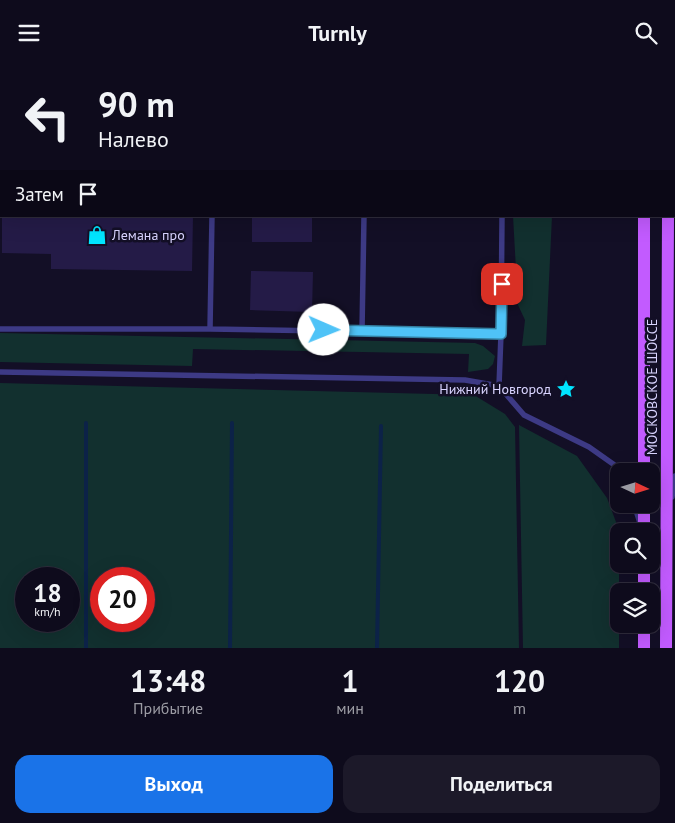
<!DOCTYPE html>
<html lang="ru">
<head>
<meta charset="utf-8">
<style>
	:root { --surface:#0e0b1c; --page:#1c1929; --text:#f1f3f6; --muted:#9b9ba3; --line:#2e2b3b; --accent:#1a73e8 }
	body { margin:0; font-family:"PT Sans",sans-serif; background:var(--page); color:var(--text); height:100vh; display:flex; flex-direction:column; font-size:19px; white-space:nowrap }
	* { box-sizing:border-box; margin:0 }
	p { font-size:16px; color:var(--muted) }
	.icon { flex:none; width:28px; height:28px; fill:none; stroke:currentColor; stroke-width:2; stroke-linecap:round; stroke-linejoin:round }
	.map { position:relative; height:583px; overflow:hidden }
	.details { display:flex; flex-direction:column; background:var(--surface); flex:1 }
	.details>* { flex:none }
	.hud { position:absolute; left:0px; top:0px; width:675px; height:152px; box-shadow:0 5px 20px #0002,0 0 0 1px var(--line); background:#0e0b1c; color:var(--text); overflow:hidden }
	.needle { width:32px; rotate:94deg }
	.controls { position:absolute; left:610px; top:398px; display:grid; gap:10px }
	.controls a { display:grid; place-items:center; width:50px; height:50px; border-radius:10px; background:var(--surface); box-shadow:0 5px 20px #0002,0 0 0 1px var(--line); font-size:25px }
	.speed { position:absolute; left:15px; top:502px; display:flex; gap:10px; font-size:25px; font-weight:700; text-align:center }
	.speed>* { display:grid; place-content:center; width:65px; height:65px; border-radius:50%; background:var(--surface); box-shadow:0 5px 20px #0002,0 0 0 1px var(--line); line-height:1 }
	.speed small { font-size:12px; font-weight:400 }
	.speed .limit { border:8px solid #d22; background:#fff; color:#111 }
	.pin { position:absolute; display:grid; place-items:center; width:42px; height:42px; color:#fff; margin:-21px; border-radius:10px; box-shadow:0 2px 8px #0006 }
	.me { position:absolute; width:55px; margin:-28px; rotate:91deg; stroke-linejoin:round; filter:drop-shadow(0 0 4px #0008) }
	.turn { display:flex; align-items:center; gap:18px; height:105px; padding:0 15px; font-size:22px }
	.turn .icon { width:65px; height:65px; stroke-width:2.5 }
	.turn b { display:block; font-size:35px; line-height:42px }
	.then { display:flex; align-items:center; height:48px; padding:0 15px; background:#0003; gap:10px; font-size:19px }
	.eta { display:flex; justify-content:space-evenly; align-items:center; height:85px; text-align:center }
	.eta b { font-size:30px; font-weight:800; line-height:35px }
	.primary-button { display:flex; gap:10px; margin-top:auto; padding:10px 15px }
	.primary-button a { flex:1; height:58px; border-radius:15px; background:var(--accent); color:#fff; font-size:20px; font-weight:800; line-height:58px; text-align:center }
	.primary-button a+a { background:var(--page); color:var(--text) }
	header { display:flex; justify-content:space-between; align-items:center; height:65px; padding:0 15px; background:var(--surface); font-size:22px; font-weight:800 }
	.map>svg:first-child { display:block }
</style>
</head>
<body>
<header><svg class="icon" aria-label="menu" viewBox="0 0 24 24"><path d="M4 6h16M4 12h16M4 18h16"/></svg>Turnly<svg class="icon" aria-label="search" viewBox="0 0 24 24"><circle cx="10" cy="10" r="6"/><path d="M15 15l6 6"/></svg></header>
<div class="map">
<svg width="675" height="583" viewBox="0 0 675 583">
	<rect width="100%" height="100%" fill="#130f26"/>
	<path fill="#12302f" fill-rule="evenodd" d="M513 151H552L546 280 522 281 525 255 518 240Z
		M0 268 475 278 483 281 495 291 493 299 488 304 468 307 469 289 193 284 192 301 0 297Z
		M0 318 474 330 505 349 515 362 519 583H0ZM26 514H69V556H26ZM101 514H144V556H101Z
		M519 360 577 391 607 433 619 465V583H523Z"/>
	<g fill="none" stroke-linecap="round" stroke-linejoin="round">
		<path stroke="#0c2248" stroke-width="4" d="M86 358V583
			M230 583 232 358
			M377 583 381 361"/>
	</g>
	<path fill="#241b47" d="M2 151H193L192 206 51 204V189L2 188Z
		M252 151H312V177H252Z
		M251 206 313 207 312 247 250 245Z"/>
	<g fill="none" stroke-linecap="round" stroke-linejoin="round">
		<path stroke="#3d3a85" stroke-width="5.5" d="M214 1V0
			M367 1V0
			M504 1V0
			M502 151 501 269 499 321 524 350 589 382 623 406
			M0 264H210L501 269
			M210 264 212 151
			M362 266 364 151
			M0 307 465 315 499 321
			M672 432 675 411
			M634 439 640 458"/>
		<path stroke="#c25bff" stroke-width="12" d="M645 1V0
			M669 1V0
			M644 406V151
			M644 466V439
			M644 526V499
			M644 583V559
			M666 583 668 151"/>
	</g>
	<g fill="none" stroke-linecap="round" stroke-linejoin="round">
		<g stroke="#337fa1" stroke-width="12">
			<path id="route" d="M324 265 501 269 502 219"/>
		</g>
		<use href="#route" stroke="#4fc3f7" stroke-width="9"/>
	</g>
	<defs>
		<g id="shop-bare" transform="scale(1.5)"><path d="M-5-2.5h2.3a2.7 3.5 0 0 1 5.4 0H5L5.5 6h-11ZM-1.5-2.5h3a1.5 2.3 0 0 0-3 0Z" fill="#00e5ff" stroke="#130f26" stroke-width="2.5" paint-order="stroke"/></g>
		<g id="sight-bare" transform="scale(1.5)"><path d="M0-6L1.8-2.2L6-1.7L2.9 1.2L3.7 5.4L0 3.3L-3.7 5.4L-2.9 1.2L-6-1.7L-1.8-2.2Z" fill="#00e5ff" stroke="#130f26" stroke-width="2.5" paint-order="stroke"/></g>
	</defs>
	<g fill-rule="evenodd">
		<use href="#shop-bare" x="97" y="170"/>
		<use href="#sight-bare" x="566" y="324"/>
	</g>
	<g text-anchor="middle" stroke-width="5" stroke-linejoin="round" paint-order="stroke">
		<g font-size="14" fill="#d9d4ff" stroke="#130f26" text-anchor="start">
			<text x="112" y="175">Лемана про</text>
			<text x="551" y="329" text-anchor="end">Нижний Новгород</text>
		</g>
		<g font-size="14" fill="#d9d4ff" stroke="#130f26">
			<text transform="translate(652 322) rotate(-90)" y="5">МОСКОВСКОЕ ШОССЕ</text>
		</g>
	</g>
</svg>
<div class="controls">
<a><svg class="needle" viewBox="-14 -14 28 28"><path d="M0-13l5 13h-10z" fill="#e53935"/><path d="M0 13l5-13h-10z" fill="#9b9ba3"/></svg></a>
<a><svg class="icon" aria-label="search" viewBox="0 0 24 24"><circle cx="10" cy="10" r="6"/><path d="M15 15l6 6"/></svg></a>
<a><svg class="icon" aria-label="layers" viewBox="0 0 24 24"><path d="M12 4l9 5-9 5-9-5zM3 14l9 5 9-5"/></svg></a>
</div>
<div class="speed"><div>18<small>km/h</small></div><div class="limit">20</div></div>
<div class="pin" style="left:502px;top:219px;background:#d93025"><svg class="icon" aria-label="arrive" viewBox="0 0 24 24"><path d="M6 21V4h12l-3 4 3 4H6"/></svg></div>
<svg class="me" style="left:324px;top:265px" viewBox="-20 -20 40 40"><circle r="19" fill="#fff"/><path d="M0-13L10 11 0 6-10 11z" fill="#4fc3f7"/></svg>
<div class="hud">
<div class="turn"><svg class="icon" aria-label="left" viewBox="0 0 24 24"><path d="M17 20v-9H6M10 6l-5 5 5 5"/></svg><div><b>90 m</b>Налево</div></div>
<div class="then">Затем<svg class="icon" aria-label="arrive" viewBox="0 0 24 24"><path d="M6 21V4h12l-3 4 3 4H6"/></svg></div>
</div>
</div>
<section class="details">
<div class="eta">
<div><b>13:48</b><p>Прибытие</p></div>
<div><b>1</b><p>мин</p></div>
<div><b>120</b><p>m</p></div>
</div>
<div class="primary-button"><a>Выход</a><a>Поделиться</a></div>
</section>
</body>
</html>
